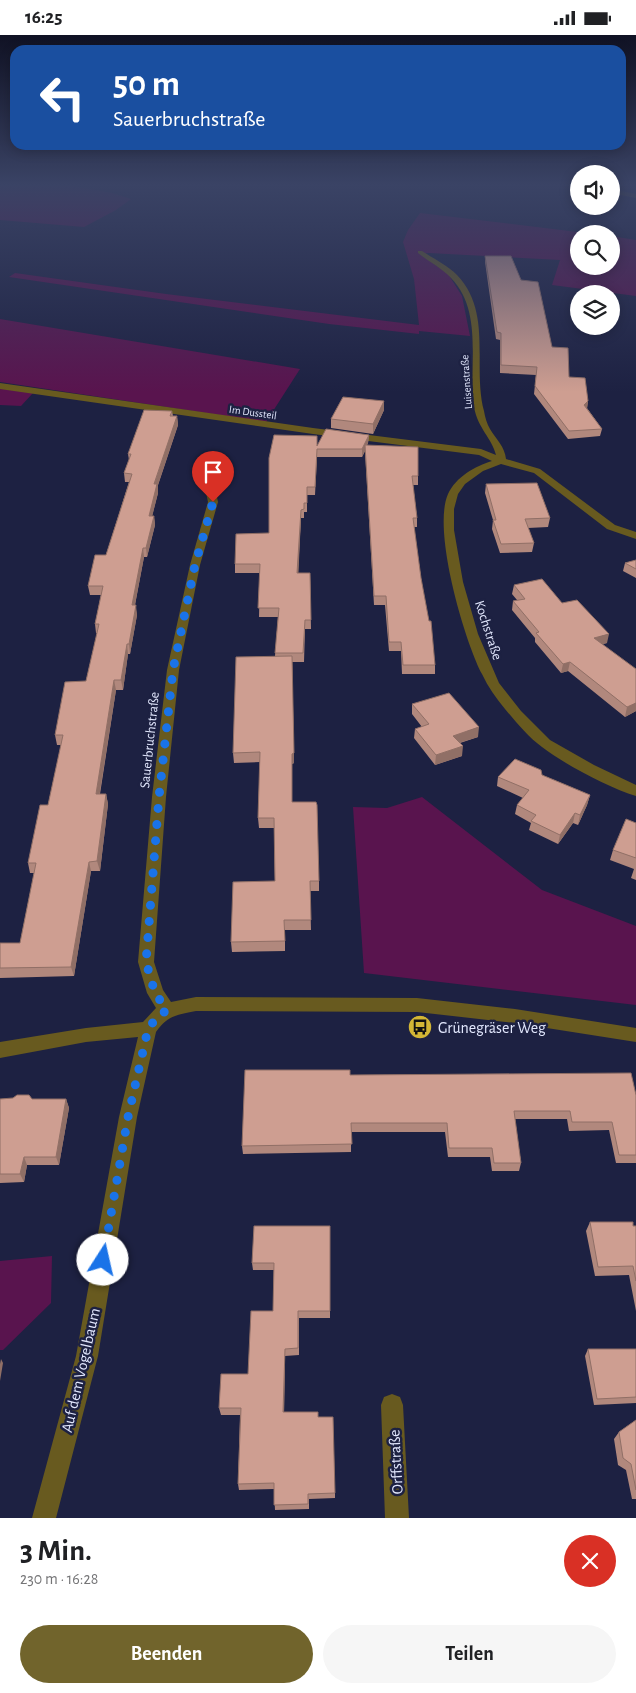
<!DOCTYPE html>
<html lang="de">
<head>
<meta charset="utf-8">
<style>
	:root { --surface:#fff; --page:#f6f6f6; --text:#202124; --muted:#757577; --accent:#71642c }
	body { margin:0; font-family:"Alegreya Sans",sans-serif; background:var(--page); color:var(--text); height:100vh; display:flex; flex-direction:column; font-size:19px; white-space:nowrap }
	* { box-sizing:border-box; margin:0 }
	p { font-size:16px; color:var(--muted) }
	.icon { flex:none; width:28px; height:28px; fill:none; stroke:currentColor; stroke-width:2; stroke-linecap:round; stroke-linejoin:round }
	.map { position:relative; height:1483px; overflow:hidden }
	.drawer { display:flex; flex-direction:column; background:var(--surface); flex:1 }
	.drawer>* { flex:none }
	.hud { position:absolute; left:10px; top:10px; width:616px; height:105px; border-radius:15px; box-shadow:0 2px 12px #0003; background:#1a4fa0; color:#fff; overflow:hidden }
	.controls { position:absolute; left:570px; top:130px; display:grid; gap:10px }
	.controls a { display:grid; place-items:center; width:50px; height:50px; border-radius:50%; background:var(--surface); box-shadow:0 2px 12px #0003; font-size:25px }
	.pin { position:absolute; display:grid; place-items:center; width:42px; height:42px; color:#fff; margin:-51px -21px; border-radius:50% 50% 50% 0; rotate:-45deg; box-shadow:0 0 5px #0007 }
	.pin .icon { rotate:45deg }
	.me { position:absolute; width:55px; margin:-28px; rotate:10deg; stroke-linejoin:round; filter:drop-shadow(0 0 4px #0008) }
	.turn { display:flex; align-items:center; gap:18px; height:105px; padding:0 20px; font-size:22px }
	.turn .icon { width:65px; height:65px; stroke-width:2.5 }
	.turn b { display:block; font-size:35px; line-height:42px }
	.round { display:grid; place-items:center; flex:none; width:52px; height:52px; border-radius:26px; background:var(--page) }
	.summary { display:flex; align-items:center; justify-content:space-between; height:85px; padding:0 20px }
	h1 { font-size:30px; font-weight:700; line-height:38px }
	.button { display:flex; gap:10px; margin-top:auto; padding:10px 20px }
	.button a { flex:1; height:58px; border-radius:30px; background:var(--accent); color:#fff; font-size:20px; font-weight:700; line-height:58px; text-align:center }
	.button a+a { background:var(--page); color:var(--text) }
	.status { display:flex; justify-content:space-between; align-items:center; height:35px; padding:0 25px; background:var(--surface); direction:ltr }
	.status svg { height:14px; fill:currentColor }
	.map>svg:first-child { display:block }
</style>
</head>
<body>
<div class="status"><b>16:25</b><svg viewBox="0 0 49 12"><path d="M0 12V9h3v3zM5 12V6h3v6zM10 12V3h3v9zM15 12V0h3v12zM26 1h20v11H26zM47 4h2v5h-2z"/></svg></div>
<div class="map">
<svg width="636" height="1483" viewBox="0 0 636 1483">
	<rect width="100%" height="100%" fill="#1d2142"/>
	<path fill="#59144e" d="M0 150H68L112 158 131 164 116 175 84 192 0 185Z
		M420 178 594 199H579V231H611V201L636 205V261L552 250 560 225 429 218 420 219 448 239 462 261 470 301 419 296V299L329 289 9 242 15 238 166 259 419 290 414 244 403 207 408 195Z
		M0 284 300 334 266 387 0 347Z
		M0 353 33 358 21 371 0 370Z
		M422 762 542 855 636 891V970L364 938 353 772 387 773Z
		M52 1221 51 1268 3 1315H0V1226Z"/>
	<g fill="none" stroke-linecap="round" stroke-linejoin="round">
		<path fill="#685a1f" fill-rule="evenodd" d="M611 154 636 159V163L611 158Z
			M418 216H422C434 224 447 230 457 240 493 278 472 331 484 376 485 382 487 389 490 394 496 404 505 412 506 424L540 434 615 490 636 497V504L607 494 534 438 501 429 483 436 465 449 458 459 454 474V495L463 547 478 599 499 648 521 676 550 705 594 730 636 750V761C609 753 564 729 542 712 528 702 516 687 505 674 496 663 488 652 482 639 464 604 432 495 448 459 456 442 475 431 492 426L479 420 313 399 0 354V348L313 393 481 414 496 420C492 403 478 394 474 372 468 331 484 277 451 243 442 233 429 227 418 218Z
			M207 435 212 438 218 467 200 530 179 635 166 762 154 927 163 955 171 967 196 962 417 963 515 974 636 993V1007L515 988 417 977 196 976C177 980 168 980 156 997L137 1082 98 1321 56 1483H32L76 1321 119 1082 138 1002 86 1007 0 1023V1007L86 993 143 987 156 973 147 958 138 927 152 762 167 635 190 530 208 467 202 438Z
			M392 1359 400 1362 403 1370 409 1483H385L381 1370 384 1362Z"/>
	</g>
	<path fill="#b1887d" d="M485 221 521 245 552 312 569 342 588 366 587 373 602 394 600 401 568 404 534 359 536 340 500 338V305L496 304 485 227Z
		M384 366V375L373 399 331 393V384Z
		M172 376 173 381H177L178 390 158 450V458L152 481H154L155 490 147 522H144L135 570 137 580 130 619H128L123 655H116L100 759H106L108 769 100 836H91L74 941 0 943V908H20L34 838H30L28 828 48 770 61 710H57L55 700 86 646 97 598H96L95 589 101 560H90L88 551 106 520 129 447H125L124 438 129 425 128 419Z
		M369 400 368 408 367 410 418 441V450H413L417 483V492H414L421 543 435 630V639H402L401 616H389L385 570H374L365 416 362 422H317L315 460H307V477H304V483H301L298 538H310L311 594H305L304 627H292L294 728 292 729V767L319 846V856H310L311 895H285V916L232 917 231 907 275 846 274 793H259L258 783 260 727 234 728 233 718 275 621 278 582H259L260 538H235V529L269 498 317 410Z
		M486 449 550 483 548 492 528 493 534 508 532 517 500 518 492 494 493 485 485 458Z
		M636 525V543L623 536 625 528Z
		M514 550 562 568 607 608 603 609 636 676 625 682 568 636 561 638 535 607V603L512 575 513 566 517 565 512 559Z
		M412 669 478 702 460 708 462 721 435 730 414 703 415 694 422 692 412 679Z
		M542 740 590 760 587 770 578 790 573 788 558 809 529 795 531 788 515 779 517 770 523 763 497 751 498 742Z
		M636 788V845L631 843 634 834 610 825 613 815Z
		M350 1040 636 1060V1128H616L609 1095 569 1096 567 1084H515L521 1128 519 1136H492L490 1122H448L445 1097H351V1117L243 1119 242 1111Z
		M0 1064H66L69 1073 59 1130H27L24 1147 0 1148Z
		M590 1187 636 1191V1276L629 1240 595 1241 586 1196Z
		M330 1191V1283H299V1320L285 1321 284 1377 318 1382 335 1458V1463L309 1464V1474L275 1475 274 1454 239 1455 238 1449 240 1380H221L219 1373 248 1339 273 1276 274 1235H253L252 1228Z
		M588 1314H636V1368L594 1370 585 1321Z
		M636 1385V1464H632L626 1435 618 1430 614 1404 619 1397Z"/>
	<path fill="#906f66" d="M384 366V375L373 399V389Z
		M588 366 587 374 584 370Z
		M177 381 178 390 158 450V458L150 490 149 481 154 449Z
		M369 400 368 408 365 415V410V416L362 422V414Z
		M301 475V483L298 547 297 538Z
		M154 481 155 490 147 522 146 513Z
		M143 513 144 522 133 580 132 570Z
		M136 570 137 580 130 619 129 609Z
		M609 599 607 608 592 612 594 603Z
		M127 609 128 619 123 655 121 645Z
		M292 621 294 728 292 729Z
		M570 627 568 636 561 638 563 629Z
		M114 645 116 655 98 769 96 759Z
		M636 668V676L625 682 627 672Z
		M479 692 478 702 452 710 453 701Z
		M463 711 462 721 435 730 436 720Z
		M106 759 108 769 100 836 97 826Z
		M590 760 587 770 578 790 580 780Z
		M575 778 573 788 558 809 560 800Z
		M89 827 91 836 74 941 71 932Z
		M66 1064 69 1073 59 1130 56 1122Z
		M24 1122 27 1130 24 1147 20 1139Z
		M285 1314V1321L284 1383 283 1377Z
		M1 1324 3 1328 0 1346V1329Z"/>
	<path fill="#ce9e91" stroke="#906f66" d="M485 221H511L521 245 538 247 552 312 568 313 569 342 585 343 588 366 584 370 602 394 569 396 535 351 537 332 501 330V298L497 297Z
		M343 362 384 366 373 389 331 384Z
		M144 375 172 376 170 381H177L154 449H157L149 481H154L146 513H143L132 570H136L129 609H127L121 645H114L96 759H106L97 826 89 827 71 932 0 933V908H20L36 828H28L40 770H48L63 700H55L65 647 86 646 99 589H95L103 551H88L95 520H106L132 439 124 438 131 419H128Z
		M326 394 369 400 362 414H317L315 452H307V468H304V474L301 475 297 538H310L311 585H305L303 618H275L279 573H258L260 529H235L236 499 269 498V423L274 400 317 401V411Z
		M365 410 418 412V441H412L417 483H413L421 543 429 586H431L435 630H403L401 607H389L386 561H374Z
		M537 448 550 483 525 484 534 508 501 509 493 485H496L486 449Z
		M636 525V534L625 528Z
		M542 544 562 568 577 565 609 599 594 603 636 634V668L627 672 570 627 563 629 536 598 539 597 513 566 525 564 514 550Z
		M292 621 294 718 292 719V767H316L317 770 319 846H310L311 885H284L285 906 231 907 233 847 275 846 274 783H258L260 717 233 718 236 622Z
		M449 658 479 692 453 701 463 711 436 720 415 694 429 689 412 669Z
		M515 724 541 735 542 740 590 760 580 780 575 778 560 800 531 786 536 780 517 770 529 755 498 742Z
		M626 784 636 788V823L613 815Z
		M245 1035H350V1040L631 1038 636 1060V1120H619L612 1087H572L570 1076H514L521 1128H494L492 1113H449L447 1088H351L352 1109 242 1111Z
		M17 1060H29L32 1064H66L56 1122H24L20 1139H0V1064L13 1063Z
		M590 1187H633V1191H636V1246L633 1231 598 1232Z
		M254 1191H330V1276H298V1313L285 1314 283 1377H318V1382H333L335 1458 308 1459V1469L274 1470V1448L238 1449 241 1373H219L221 1339H248L251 1276H273L274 1228H252Z
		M588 1314H636V1362L597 1364Z
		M636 1385V1455L631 1429 623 1423 619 1397Z"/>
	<linearGradient id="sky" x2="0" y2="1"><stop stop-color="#101224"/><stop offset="0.42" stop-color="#3a4365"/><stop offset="1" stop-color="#3a4365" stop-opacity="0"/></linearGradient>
	<rect width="636" height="357" fill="url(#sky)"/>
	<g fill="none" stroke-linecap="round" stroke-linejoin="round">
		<path stroke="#1a73e8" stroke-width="9" stroke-dasharray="0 16.2" d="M103 1225 128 1082 148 994 157 982 167 975 155 958 146 927 159 762 173 635 195 530 213 467"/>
	</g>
	<defs>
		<g id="bus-disc" transform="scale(1.25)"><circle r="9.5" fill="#d3b635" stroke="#1d2142"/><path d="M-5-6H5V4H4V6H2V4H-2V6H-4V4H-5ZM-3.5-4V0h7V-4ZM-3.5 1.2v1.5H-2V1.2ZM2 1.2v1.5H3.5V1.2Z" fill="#111"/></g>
	</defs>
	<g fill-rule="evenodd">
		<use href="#bus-disc" x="420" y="992"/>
	</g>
	<g text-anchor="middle" stroke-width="5" stroke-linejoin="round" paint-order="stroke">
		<g font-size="11" fill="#e2e7fd" stroke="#1d2142">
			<text transform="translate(466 347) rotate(-94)" y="4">Luisenstraße</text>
			<text transform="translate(253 377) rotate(8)" y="4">Im Dussteil</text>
		</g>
		<g font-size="14" fill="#e2e7fd" stroke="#1d2142">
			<text transform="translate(489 595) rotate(72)" y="5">Kochstraße</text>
			<text transform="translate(149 705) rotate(-84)" y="5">Sauerbruchstraße</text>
		</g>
		<g font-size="16" fill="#e2e7fd" stroke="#1d2142" text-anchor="start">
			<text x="438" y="998">Grünegräser Weg</text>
		</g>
		<g font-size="16" fill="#e2e7fd" stroke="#1d2142">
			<text transform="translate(80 1335) rotate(-77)" y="6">Auf dem Vogelbaum</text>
			<text transform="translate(395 1427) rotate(-93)" y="6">Orffstraße</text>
		</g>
	</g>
</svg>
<div class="controls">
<a><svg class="icon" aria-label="sound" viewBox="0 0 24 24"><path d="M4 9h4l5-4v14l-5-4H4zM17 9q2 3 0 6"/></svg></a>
<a><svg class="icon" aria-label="search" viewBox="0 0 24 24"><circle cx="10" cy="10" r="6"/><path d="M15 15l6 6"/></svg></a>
<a><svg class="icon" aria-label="layers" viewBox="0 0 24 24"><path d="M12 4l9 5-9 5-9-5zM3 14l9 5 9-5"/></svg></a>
</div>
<div class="pin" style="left:213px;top:467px;background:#d93025"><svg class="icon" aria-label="arrive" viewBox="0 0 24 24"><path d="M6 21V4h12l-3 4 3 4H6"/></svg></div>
<svg class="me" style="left:103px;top:1225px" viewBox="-20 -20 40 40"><circle r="19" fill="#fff"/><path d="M0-13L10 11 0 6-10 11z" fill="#1a73e8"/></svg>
<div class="hud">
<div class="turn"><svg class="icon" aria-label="left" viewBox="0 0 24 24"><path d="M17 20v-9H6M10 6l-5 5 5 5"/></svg><div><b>50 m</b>Sauerbruchstraße</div></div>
</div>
</div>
<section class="drawer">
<div class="summary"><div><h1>3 Min.</h1><p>230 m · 16:28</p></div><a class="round" style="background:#d93025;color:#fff"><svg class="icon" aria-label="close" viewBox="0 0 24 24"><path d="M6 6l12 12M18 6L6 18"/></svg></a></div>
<div class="button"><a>Beenden</a><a>Teilen</a></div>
</section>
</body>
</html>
